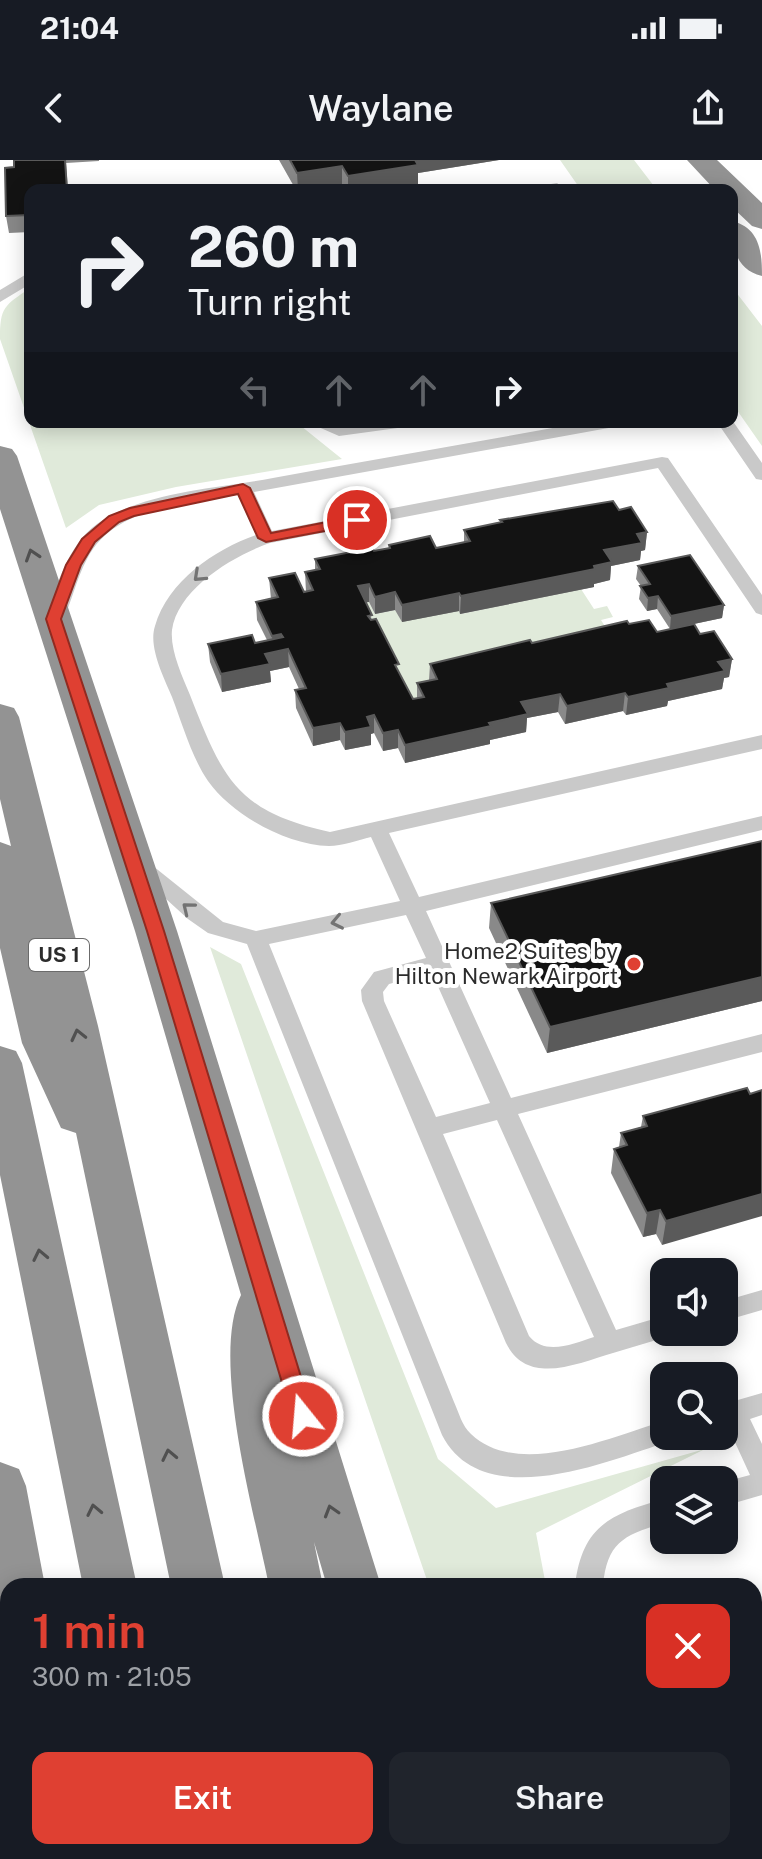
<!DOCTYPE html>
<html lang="en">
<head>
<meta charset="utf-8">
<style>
	:root { --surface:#171b24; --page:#20242c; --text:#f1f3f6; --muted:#9ea1a6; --accent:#df4032 }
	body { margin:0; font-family:"Public Sans",sans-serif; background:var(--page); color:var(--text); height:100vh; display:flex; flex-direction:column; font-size:30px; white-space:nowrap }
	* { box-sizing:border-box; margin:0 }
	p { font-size:26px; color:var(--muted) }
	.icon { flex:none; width:44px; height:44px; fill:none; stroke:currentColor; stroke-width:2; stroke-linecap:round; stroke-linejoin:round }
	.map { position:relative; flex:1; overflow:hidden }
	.drawer { position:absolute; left:0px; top:1418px; width:762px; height:282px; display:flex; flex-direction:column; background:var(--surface); border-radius:24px 24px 0 0; box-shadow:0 4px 20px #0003 }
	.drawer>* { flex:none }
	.hud { position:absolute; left:24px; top:24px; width:714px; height:244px; border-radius:16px; box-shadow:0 4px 20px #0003; background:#171b24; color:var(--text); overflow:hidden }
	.tools { position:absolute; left:650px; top:1098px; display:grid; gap:16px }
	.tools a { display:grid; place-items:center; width:88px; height:88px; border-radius:16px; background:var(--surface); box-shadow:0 4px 20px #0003; font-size:40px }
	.pin { position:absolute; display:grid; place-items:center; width:68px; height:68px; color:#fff; margin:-34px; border:4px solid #fff; border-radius:50%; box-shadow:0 2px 8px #0007 }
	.me { position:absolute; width:88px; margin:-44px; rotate:343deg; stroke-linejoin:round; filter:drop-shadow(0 0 6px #0008) }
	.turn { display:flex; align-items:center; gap:28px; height:168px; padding:0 32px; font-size:36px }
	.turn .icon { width:104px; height:104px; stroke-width:2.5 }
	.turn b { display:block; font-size:56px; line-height:68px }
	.lanes { display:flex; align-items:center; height:76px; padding:0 32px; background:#0003; justify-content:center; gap:40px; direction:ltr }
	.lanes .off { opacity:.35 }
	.round { display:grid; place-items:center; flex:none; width:84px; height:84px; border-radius:16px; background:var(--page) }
	.headline { display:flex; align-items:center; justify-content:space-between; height:136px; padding:0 32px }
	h1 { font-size:48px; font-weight:600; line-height:60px; color:var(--accent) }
	.action { display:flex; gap:16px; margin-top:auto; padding:16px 32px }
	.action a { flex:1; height:92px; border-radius:16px; background:var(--accent); color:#fff; font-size:32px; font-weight:600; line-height:92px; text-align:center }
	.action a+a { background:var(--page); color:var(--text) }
	.status { display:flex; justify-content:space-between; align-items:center; height:56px; padding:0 40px; background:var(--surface); direction:ltr }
	.status svg { height:22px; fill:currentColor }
	header { display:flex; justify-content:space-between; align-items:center; height:104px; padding:0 32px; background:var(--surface); font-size:36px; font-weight:600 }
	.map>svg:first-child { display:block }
</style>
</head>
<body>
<div class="status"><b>21:04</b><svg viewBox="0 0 49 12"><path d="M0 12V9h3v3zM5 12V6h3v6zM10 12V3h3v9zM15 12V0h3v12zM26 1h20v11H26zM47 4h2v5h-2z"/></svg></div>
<header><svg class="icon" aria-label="back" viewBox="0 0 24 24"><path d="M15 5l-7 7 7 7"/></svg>Waylane<svg class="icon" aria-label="share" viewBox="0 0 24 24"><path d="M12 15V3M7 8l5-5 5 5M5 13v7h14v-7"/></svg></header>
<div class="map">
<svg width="762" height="1699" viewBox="0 0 762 1699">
	<rect width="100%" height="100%" fill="#fff"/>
	<path fill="#e0eada" d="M560 0H634L657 30H581Z
		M732 127 762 166V286L732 243Z
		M30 128V262H296L342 299 176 327 99 345 66 368 0 179C0 147 4 146 30 128Z
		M581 429 594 449 607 446 613 457 601 460 614 481 413 557 358 444 369 442 375 454 395 450 459 451 461 454Z
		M210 787 241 804 438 1299 496 1348 705 1289 536 1373 546 1426H429Z
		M521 1692H639L642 1699H524Z"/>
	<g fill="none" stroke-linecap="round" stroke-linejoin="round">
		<path fill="#c9c9c9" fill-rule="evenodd" d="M557 23 566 30H531L533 27Z
			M30 112V124L0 142V130Z
			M732 260 762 303V320L756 319 717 262Z
			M307 262H330L340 266 413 262 405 267 339 276Z
			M586 262H622L614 267 254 332 272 371 662 297 668 298 762 435V455L756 453 658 308 270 383C235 395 178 428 172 470 170 490 182 516 190 535 223 619 236 651 330 672L762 575V589L389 673 419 737 762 656V670L426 751 511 938 762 874V892L518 954 616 1170 664 1156V1172H674L673 1175C653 1181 633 1187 613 1193 578 1203 528 1227 506 1183L362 841 361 830 374 812 426 798 406 755 269 784 454 1242C459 1253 462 1266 471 1274 518 1319 611 1277 664 1261V1276H675L664 1283C604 1303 482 1353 442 1275L247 784 208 773 188 759 131 707 134 702H148L223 762 256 771 400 741 371 677C358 680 342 686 329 686 287 685 232 655 208 621 192 598 182 563 172 537 164 518 148 487 155 466 168 421 214 390 256 375L238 335C186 344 114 346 87 399 76 419 72 443 61 463H47L45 459C57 426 67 386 97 364 141 332 220 328 273 318 377 299 482 281 586 262ZM432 813 490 943 436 957 384 841 383 832 389 824ZM497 960 594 1177C573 1184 545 1196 529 1176L443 974Z
			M762 1130V1150L724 1161V1141Z
			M762 1233V1255L750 1259 762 1284V1335L724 1346V1322L750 1315 727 1265 724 1266V1244Z
			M664 1339V1363C624 1375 607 1382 603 1426H575C582 1366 610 1354 664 1339Z
			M682 1692H713L716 1699H685Z"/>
		<path fill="#939393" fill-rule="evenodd" d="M687 0H717L762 43V69L752 66 732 47V30H715Z
			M732 61C760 68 762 92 762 116 734 109 732 85 732 61Z
			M0 286 12 289 17 296 177 771 381 1426H327L314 1382 323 1426H269C255 1355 210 1198 241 1135L135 771 0 349Z
			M0 544 14 548 19 557 98 866 225 1426H171L76 973 61 968 22 883 0 788V682L11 686 0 639Z
			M0 886 16 891 22 903 137 1426H83L0 1015Z
			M0 1302 19 1309 26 1326 45 1426H8V1448L0 1444Z
			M35 1692H95L96 1699H36Z
			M136 1692H196L197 1699H137Z
			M226 1692H286L287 1699H227Z
			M318 1692H378L379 1699H319Z
			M406 1692H466L469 1699H409Z"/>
	</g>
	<path fill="#898989" d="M14 0H99V1L66 3 68 30H30V72L9 73 6 56 14 7Z
		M279 0H499L418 13V25L385 30H345L342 26 318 30H296Z
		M619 350 647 372 645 390 641 391 640 400 611 406 610 420 594 424V427L460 454 459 451 402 462 395 450 375 454 369 442H366L372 460 413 539 417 538V523L429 520 430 504 629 464 657 472 700 474 732 499 729 517 724 518 722 529 668 541 667 546 626 555 623 551 565 564 558 552 527 558 526 572 490 580V584L405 603 398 588 383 591 374 573 371 574V585L345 590 340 580 313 586 296 548 295 530 299 529 289 507 270 511 271 522 222 532 210 502 208 484 255 483 267 480 257 460 256 442 271 439 269 418 304 432H306L305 412 315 410V399L374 391 389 388V385L436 388 464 382V370L500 363V360Z
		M638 406 724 445 722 458 670 469 657 449 647 451 639 439 641 426 636 419Z
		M762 681V841L547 893 489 768 491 743Z
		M747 928 662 1085 656 1074 643 1077 611 1013 614 989 619 987 621 973 641 967 643 956Z
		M762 1459V1632L759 1633 754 1623V1461Z"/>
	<path fill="#5a5a5a" d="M411 0H499L418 13V25L385 30H348V16Z
		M342 6V26L318 30H298L297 13Z
		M647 372 645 390 641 391 640 400 611 406 610 420 594 424V427L460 454 461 436 594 406 604 390 637 374Z
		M369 424V442L358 444V426Z
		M395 432V450L375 454V437Z
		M459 433V451L402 462V445Z
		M658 436 657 449 647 451 648 438Z
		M724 445 722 458 670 469 671 456Z
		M281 474 282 491 288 489 289 507 270 511 271 522 222 532 221 514 265 494 273 493 272 476Z
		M732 499 729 517 724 518 722 529 668 541 667 546 626 555 628 537 667 524 718 502Z
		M625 533 623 551 565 564 567 546Z
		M560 534 558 552 527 558 526 572 490 580V584L405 603V585L489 563 521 542Z
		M374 555V573L371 574V585L345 590V572L367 557Z
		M340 563V580L313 586V568Z
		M398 570V588L383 591V573Z
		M762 817V841L547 893 550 867Z
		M762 1034V1056L662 1085 666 1061Z
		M660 1050 656 1074 643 1077 647 1053Z
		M758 1598 754 1611V1600Z"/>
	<path fill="#131313" stroke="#5a5a5a" stroke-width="2" d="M14 0H65L67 30H30V55L6 56 5 8 14 7Z
		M290 0H415L418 5 348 16 342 6 297 13Z
		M613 341 619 350 631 347 647 372 637 374 642 383 604 390 612 402 594 406 595 409 461 436 459 433 402 445 395 432 375 437 369 424 358 426 372 455 368 456 371 460 376 459 399 504 395 505 413 539 424 537 417 523 437 519 430 504 530 480 532 483 627 461 629 464 649 460 657 472 694 464 700 474 714 471 732 499 718 502 725 511 667 524 669 528 628 537 625 533 567 546 560 534 521 542 528 554 489 563 491 566 405 585 398 570 383 573 374 555 367 557 371 567 345 572 340 563 313 568 295 530 306 528 288 489 265 494 270 504 221 514 208 484 252 475 255 483 283 477 281 474 272 476 256 442 278 437 269 418 295 413 304 432 313 430 305 412 320 409 315 399 372 388 374 391 390 388 389 385 430 376 436 388 470 381 464 370 502 362 500 360Z
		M690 395 724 445 671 456 658 436 648 438 640 426 650 424 638 406Z
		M762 681V817L550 867 491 743Z
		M747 928 750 934 762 930V1034L666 1061 660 1050 647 1053 614 989 627 985 621 973 647 966 643 956Z
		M762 1459V1606L758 1598 754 1600V1461Z"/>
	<defs><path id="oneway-chevron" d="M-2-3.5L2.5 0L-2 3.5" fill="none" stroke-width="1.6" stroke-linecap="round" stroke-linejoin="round" transform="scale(2)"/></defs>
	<g stroke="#505050">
		<use href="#oneway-chevron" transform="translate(32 395) rotate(-108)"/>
		<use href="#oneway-chevron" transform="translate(78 875) rotate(-103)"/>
		<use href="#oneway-chevron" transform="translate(40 1095) rotate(-102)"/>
		<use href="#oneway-chevron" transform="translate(169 1295) rotate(-102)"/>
		<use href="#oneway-chevron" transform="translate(94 1350) rotate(-102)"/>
		<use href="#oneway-chevron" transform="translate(331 1351) rotate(-107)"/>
	</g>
	<g stroke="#737373">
		<use href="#oneway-chevron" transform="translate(199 416) rotate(137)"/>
		<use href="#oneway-chevron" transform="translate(188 748) rotate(-141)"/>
		<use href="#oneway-chevron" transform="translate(337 762) rotate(168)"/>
	</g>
	<path fill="#df4032" stroke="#912a20" stroke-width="2" d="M243 324 250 328 271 373 357 356 364 360 357 365 266 382 258 378 238 334 134 356 119 362 95 382 81 405 61 459 164 771 313 1256 310 1263 303 1266 295 1263 292 1256 147 771 46 459 66 405 82 379 109 356 130 348Z"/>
	<circle fill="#df4032" stroke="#fff" stroke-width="3" cx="634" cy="804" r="8"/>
	<g text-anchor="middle" stroke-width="8" stroke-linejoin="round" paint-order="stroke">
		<rect fill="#fff" stroke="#6b6b6b" stroke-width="2" x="29" y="779" width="60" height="32" rx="6"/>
		<g font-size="20" font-weight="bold" fill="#2c2c2c">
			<text x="59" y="802">US 1</text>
		</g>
		<g font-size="22" fill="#2c2c2c" stroke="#fff" text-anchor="end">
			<text x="618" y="799">Home2 Suites by<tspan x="618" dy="25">Hilton Newark Airport</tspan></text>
		</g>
	</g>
</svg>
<div class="tools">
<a><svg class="icon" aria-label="sound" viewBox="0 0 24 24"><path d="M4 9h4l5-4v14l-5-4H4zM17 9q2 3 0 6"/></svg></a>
<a><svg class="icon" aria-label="search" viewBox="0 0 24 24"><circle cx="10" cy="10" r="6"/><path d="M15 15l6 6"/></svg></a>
<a><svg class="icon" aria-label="layers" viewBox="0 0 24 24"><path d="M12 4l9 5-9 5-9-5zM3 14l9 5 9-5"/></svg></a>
</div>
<div class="pin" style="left:357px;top:360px;background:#d93025"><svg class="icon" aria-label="arrive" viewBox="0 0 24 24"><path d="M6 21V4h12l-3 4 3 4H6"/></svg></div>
<svg class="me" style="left:303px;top:1256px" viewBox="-20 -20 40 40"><circle r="17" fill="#df4032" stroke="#fff" stroke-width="3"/><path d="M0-11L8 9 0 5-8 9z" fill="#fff"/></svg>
<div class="hud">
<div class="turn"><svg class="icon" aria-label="right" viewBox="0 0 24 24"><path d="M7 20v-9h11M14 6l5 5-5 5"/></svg><div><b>260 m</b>Turn right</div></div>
<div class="lanes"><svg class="icon off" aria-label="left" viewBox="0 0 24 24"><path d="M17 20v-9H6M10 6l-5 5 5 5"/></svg><svg class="icon off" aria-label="ahead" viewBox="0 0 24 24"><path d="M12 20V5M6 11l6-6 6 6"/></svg><svg class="icon off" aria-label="ahead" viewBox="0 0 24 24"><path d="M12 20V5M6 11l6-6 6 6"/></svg><svg class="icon" aria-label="right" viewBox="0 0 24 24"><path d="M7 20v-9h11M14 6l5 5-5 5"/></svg></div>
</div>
<section class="drawer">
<div class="headline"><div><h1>1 min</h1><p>300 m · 21:05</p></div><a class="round" style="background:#d93025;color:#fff"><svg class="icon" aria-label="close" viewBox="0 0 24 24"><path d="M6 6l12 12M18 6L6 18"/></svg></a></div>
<div class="action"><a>Exit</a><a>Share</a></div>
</section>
</div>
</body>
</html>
